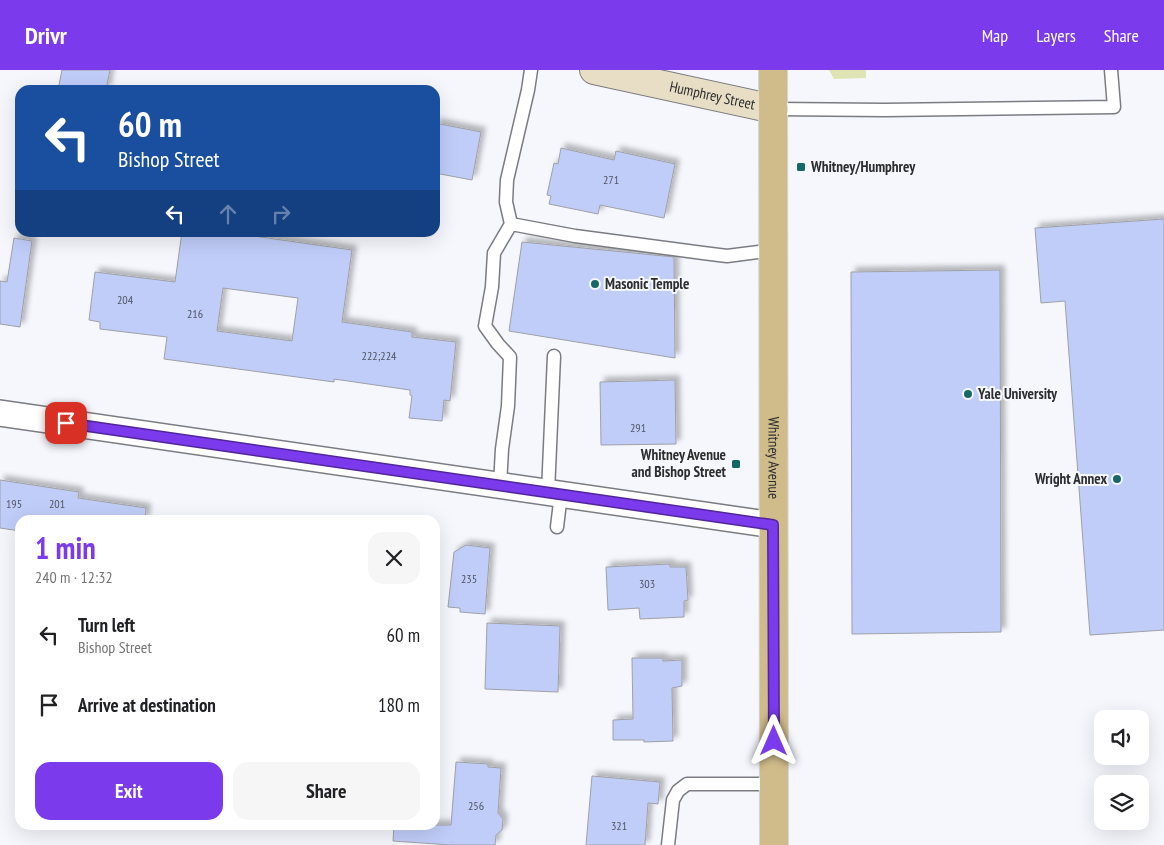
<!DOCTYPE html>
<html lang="en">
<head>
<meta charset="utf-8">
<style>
	:root { --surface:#fff; --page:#f6f6f6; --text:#202124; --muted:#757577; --accent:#7c3aed }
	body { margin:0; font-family:"PT Sans Narrow",sans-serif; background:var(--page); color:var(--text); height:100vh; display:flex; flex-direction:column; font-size:19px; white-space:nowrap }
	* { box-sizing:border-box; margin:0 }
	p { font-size:16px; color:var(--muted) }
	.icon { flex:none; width:28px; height:28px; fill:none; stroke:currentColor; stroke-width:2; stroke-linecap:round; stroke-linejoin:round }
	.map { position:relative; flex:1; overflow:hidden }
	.panel { position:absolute; left:15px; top:445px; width:425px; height:315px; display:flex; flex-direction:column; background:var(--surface); border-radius:15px; box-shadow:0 5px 20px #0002 }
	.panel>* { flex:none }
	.guide { position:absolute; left:15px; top:15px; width:425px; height:152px; border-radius:15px; box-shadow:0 5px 20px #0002; background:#1a4fa0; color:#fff; overflow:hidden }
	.controls { position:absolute; left:1094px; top:640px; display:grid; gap:10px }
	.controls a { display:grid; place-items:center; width:55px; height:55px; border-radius:10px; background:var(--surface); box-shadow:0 5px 20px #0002; font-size:25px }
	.pin { position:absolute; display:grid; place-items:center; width:42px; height:42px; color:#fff; margin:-21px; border-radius:10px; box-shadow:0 2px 8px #0006 }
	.me { position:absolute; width:55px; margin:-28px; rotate:0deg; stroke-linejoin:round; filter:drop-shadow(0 0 4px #0008) }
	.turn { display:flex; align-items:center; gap:18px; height:105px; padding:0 20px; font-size:22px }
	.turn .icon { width:65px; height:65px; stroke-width:2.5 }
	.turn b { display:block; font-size:35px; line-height:42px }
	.lanes { display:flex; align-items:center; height:48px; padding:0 20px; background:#0003; justify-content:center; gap:25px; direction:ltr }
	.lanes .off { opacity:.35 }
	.round { display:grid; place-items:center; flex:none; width:52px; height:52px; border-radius:15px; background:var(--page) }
	.head { display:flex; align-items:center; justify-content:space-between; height:85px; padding:0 20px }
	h1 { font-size:30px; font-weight:700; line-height:38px; color:var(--accent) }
	.primary-button { display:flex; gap:10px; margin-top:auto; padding:10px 20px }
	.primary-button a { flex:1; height:58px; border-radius:15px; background:var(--accent); color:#fff; font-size:20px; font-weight:700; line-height:58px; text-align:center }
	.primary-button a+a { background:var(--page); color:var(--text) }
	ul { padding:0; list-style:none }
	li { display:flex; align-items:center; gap:15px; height:70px; padding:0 20px }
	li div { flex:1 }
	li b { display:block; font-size:19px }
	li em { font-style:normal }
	header { display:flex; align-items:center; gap:30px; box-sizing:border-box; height:70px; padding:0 25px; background:var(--accent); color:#fff }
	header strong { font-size:24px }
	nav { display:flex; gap:28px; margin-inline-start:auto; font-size:18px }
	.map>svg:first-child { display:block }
</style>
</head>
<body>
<header>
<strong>Drivr</strong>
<nav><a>Map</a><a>Layers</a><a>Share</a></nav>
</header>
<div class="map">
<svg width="1164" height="775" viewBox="0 0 1164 775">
	<defs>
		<filter id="shadow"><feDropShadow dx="4.5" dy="-4.5" stdDeviation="2.5" flood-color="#0004"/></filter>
	</defs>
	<rect width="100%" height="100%" fill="#f5f7fd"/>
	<path fill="#dfe4b4" d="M829 0H866V8L834 9Z"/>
	<path fill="#c0cdf9" stroke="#9fa0a5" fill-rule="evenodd" filter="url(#shadow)" d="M62 0H110L106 20H58Z
		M435 53 481 62 472 110 435 103Z
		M561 78 614 90 616 81 675 94 664 148 600 135 598 144 549 134 551 126 547 125 554 93 558 94Z
		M1164 149V560L1090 565 1065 231 1041 233 1035 158Z
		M182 162H225L352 180 342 252 412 262V267L456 272 450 331 444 330 442 351 409 348 412 326 410 325V320L334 309V312L164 289 167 267 100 259V252L89 250 95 202 175 212ZM223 218 298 228 292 271 217 261Z
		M14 168 32 171 20 257 0 254V211L7 212Z
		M522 172 674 187 675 288 509 261Z
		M1000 200 1001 562 852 564 851 202Z
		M675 310 676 374 601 375 600 312Z
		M0 410 79 422 78 428 146 438 145 450H20V461L0 458Z
		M466 475 490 478 485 544 460 542V538L448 537 454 482Z
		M670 494V497H686L688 530 684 531V547L640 549 639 538 608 540 606 497Z
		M487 553 560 556 558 622 485 619Z
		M632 588H663V591L682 590V616L672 618 673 671 644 672V670H613V650L633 649Z
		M456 692 488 694V697L501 698 498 743 503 749 502 760 496 765 495 775H451L393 771 394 755H451Z
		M592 706 660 712 658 734 648 733 645 775H586Z"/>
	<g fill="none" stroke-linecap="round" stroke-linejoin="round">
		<g stroke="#7b7c81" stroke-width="15">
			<path id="lane" d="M531 0 528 20 507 110 506 132 511 154 575 166 703 183 727 186 774 180
				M774 39 885 40 1114 37 1111 0
				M500 415 502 379 508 336 510 287 498 274 485 256 492 217 494 183 511 154
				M548 422 554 286
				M557 457 561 424
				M668 775 673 730 678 721 687 714H774"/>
		</g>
		<g stroke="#7b7c81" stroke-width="28">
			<path id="street" d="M0 343 773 455"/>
		</g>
		<g stroke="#7b7c81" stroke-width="30">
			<g id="secondary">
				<path id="s1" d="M594 0 774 39"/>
			</g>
		</g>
		<g stroke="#d5d5d5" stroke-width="30">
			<g id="primary">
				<path id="s2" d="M773 0 774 775"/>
			</g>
		</g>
		<use href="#lane" stroke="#fff" stroke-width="12"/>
		<use href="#street" stroke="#fff" stroke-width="25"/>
		<use href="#secondary" stroke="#e7dec5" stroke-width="28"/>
		<use href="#primary" stroke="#d0bc8b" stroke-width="28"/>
	</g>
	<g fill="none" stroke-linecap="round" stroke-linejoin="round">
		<g stroke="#51269a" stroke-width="12">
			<path id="route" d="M66 353 773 455 774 671"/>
		</g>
		<use href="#route" stroke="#7c3aed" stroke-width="9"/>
	</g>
	<g fill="#186768" stroke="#f5f7fd" stroke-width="2">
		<rect x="796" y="92" width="10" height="10" rx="2.5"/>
		<circle cx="595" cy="214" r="5"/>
		<circle cx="968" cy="324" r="5"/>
		<rect x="731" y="389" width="10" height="10" rx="2.5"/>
		<circle cx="1117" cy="409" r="5"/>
	</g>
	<g text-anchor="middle" stroke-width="4" stroke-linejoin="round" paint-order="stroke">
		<g font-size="12" fill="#515562">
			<text x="611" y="114">271</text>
			<text x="125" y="234">204</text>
			<text x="195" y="248">216</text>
			<text x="379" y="290">222;224</text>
			<text x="638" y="362">291</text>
			<text x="14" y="438">195</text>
			<text x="57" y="438">201</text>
			<text x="469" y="513">235</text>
			<text x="647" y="518">303</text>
			<text x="476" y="740">256</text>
			<text x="619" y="760">321</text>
		</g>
		<g font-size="15" fill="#2c2d2f" stroke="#f5f7fd">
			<text dy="5" stroke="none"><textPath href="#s1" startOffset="121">Humphrey Street</textPath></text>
			<text dy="5" stroke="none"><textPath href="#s2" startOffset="388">Whitney Avenue</textPath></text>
		</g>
		<g font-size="15" font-weight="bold" fill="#2c2d2f" stroke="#f5f7fd" text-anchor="start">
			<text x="811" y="102">Whitney/Humphrey</text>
			<text x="605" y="219">Masonic Temple</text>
			<text x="978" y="329">Yale University</text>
			<text x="726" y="390" text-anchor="end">Whitney Avenue<tspan x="726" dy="17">and Bishop Street</tspan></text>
			<text x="1107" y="414" text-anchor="end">Wright Annex</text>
		</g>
	</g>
</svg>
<div class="controls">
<a><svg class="icon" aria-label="sound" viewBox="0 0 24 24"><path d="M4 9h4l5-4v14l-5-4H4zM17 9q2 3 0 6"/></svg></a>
<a><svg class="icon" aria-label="layers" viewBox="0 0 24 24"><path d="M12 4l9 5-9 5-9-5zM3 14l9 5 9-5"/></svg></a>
</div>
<div class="pin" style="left:66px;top:353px;background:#d93025"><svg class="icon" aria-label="arrive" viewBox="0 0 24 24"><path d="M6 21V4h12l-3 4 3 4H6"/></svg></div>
<svg class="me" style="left:774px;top:671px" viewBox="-20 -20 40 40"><path d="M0-17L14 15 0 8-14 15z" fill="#7c3aed" stroke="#fff" stroke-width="4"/></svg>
<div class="guide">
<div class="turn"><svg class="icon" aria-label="left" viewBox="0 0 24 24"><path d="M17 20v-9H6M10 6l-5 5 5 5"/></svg><div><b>60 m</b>Bishop Street</div></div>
<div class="lanes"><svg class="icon" aria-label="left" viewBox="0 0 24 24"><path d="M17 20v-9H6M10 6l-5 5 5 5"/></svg><svg class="icon off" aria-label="ahead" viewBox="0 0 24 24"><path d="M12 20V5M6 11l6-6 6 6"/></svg><svg class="icon off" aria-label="right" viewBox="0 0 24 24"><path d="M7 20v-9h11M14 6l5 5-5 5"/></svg></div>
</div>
<section class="panel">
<div class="head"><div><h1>1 min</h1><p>240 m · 12:32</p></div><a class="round"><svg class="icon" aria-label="close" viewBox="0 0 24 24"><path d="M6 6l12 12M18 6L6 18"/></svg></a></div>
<ul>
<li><svg class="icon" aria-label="left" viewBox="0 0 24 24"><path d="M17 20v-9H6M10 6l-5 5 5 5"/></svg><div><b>Turn left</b><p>Bishop Street</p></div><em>60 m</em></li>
<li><svg class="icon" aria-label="arrive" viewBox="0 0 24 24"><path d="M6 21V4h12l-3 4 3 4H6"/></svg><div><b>Arrive at destination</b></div><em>180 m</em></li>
</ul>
<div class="primary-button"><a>Exit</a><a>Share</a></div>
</section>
</div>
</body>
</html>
